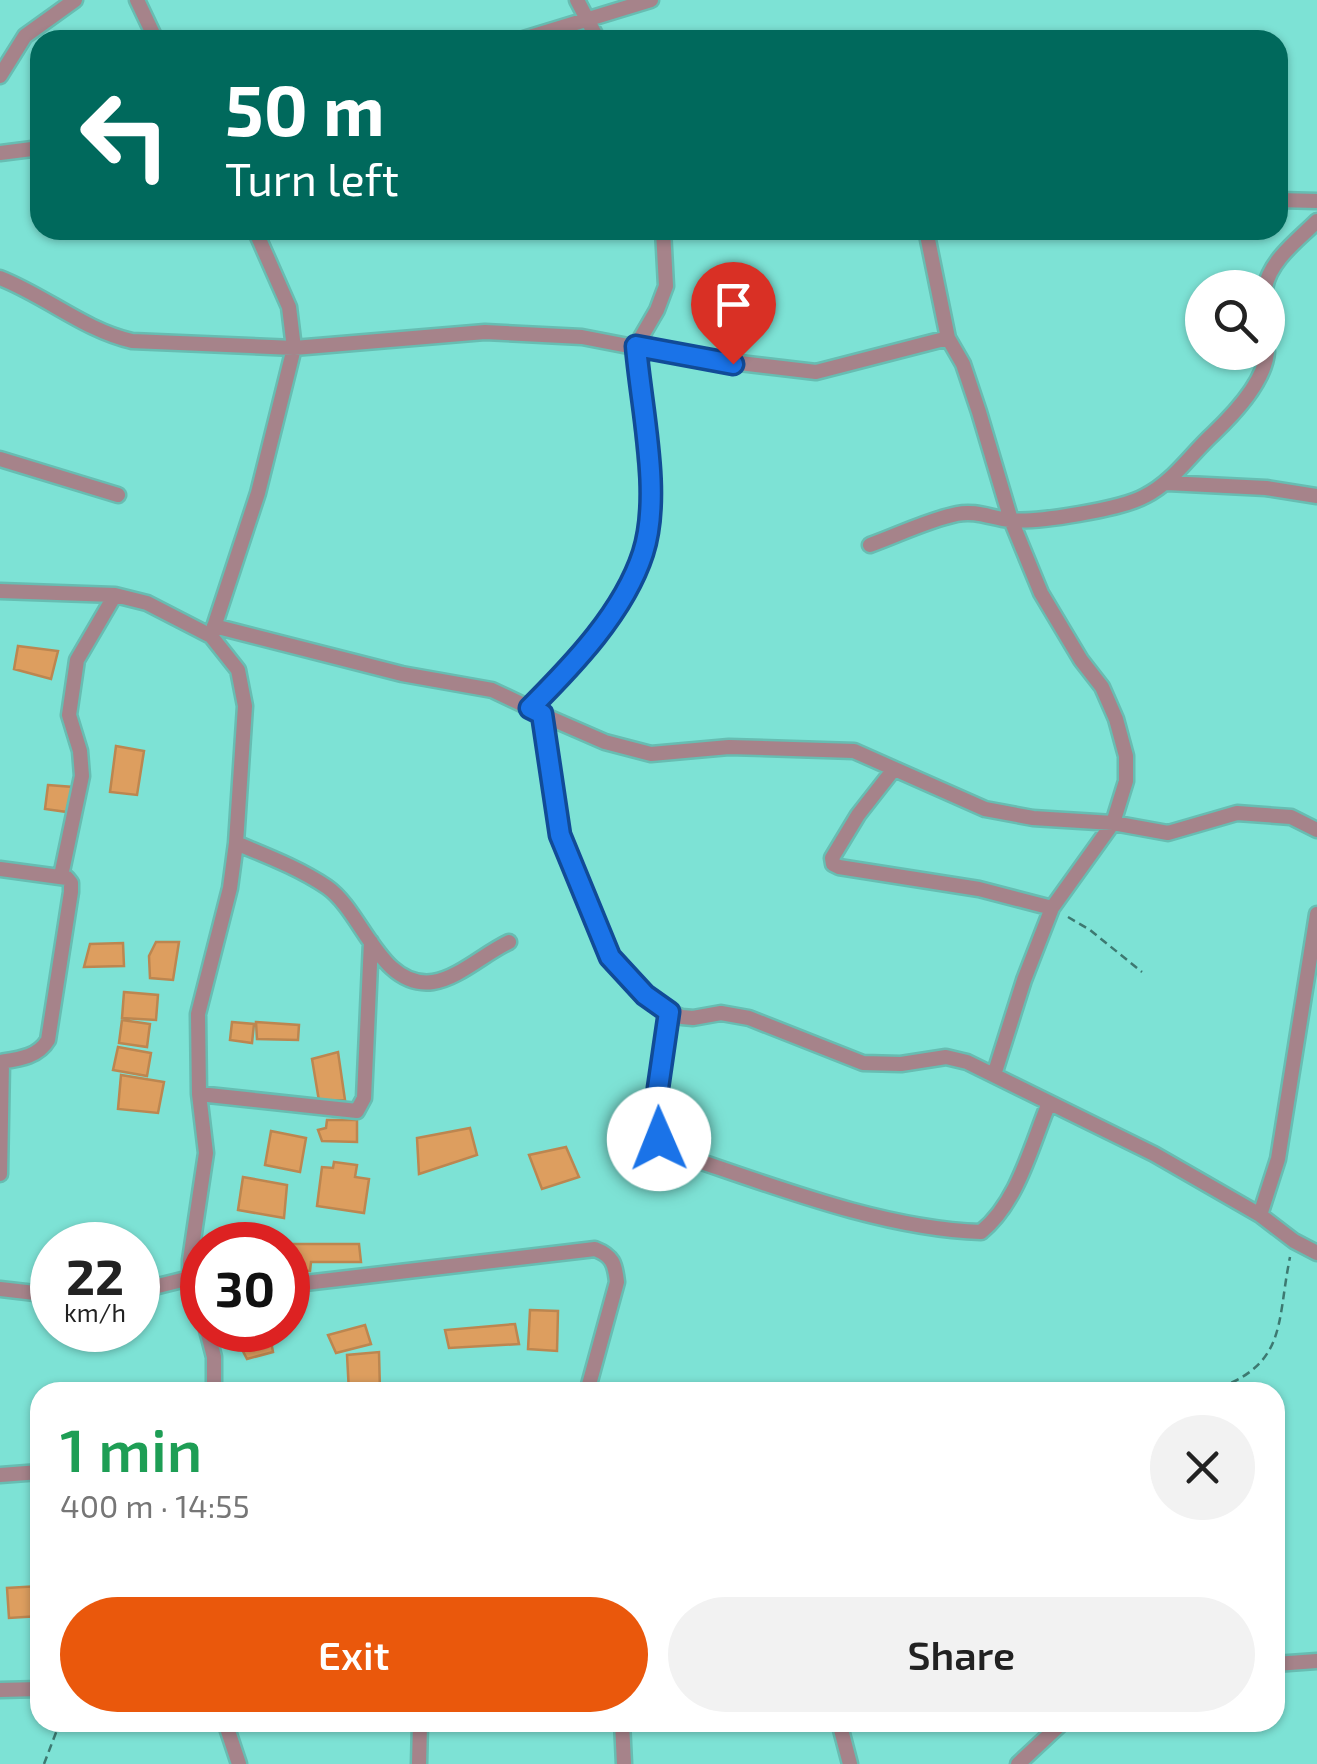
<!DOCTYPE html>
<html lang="en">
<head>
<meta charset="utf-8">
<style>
	:root { --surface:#fff; --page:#f2f2f2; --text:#222; --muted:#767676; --accent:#ea580c }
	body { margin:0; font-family:"Exo 2",sans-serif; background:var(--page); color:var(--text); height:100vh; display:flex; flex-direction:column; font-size:38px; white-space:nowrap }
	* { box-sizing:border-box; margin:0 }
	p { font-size:32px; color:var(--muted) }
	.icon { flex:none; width:55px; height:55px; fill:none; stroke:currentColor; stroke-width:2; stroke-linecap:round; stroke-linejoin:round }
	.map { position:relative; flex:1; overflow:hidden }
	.sheet { position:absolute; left:30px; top:1382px; width:1255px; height:350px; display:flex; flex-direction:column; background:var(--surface); border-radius:30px; box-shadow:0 2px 8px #0004 }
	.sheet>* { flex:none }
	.banner { position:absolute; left:30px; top:30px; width:1258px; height:210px; border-radius:30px; box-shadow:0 2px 8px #0004; background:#00695c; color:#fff; overflow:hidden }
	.fabs { position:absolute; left:1185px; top:270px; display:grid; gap:20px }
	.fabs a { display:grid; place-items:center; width:100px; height:100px; border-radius:50%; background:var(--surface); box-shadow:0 2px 8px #0004; font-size:50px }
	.speed { position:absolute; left:30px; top:1222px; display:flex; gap:20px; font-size:50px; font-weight:700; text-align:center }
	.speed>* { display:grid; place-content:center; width:130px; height:130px; border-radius:50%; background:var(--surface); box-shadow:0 2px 8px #0004; line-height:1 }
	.speed small { font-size:25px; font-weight:400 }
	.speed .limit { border:15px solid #d22; background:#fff; color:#111 }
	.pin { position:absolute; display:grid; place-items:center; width:85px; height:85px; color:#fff; margin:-102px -42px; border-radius:50% 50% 50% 0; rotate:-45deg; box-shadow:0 0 10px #0007 }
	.pin .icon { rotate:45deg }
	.me { position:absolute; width:110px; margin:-55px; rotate:359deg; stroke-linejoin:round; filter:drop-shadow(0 0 8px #0008) }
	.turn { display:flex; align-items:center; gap:35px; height:210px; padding:0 30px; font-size:45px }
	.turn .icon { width:130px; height:130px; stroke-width:2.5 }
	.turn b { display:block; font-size:70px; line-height:85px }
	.round { display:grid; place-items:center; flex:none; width:105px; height:105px; border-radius:52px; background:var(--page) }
	.overview { display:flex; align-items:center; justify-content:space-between; height:170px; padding:0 30px }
	h1 { font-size:60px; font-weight:600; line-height:75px; color:#1e9e55 }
	.cta { display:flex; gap:20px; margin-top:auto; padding:20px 30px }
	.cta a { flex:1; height:115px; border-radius:60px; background:var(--accent); color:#fff; font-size:40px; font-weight:600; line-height:115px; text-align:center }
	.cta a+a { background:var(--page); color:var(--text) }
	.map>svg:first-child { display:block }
</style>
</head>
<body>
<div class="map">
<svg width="1317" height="1764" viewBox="0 0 1317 1764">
	<rect width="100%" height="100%" fill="#7de2d5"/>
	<path fill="#dd9e5f" stroke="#bc8650" stroke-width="2.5" d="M18 646 58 651 51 679 14 669Z
		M116 746 144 751 137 795 110 792Z
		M48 785 73 787 67 812 45 809Z
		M156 942H179L173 980 150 978 149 956Z
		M123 943 124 966 84 967 90 944Z
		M124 992 158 995 156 1020 122 1018Z
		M122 1020 150 1024 147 1047 119 1043Z
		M232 1022 254 1024 252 1043 230 1040Z
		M256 1022 299 1025 298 1040 257 1039Z
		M118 1047 151 1053 147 1076 113 1070Z
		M338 1052 345 1100 319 1101 312 1059Z
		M121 1075 164 1082 158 1113 118 1109Z
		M327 1120H357V1142L322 1141 318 1130 326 1128Z
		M470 1128 477 1155 419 1174 417 1138Z
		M271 1131 306 1138 300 1172 265 1165Z
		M566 1147 579 1177 542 1189 529 1155Z
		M334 1162 357 1165 355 1177 369 1179 364 1213 317 1206 322 1167 333 1168Z
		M243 1177 287 1185 284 1218 238 1210Z
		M277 1244H359L361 1262H311L310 1271 288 1270V1245Z
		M530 1310 558 1311 557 1351 528 1349Z
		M515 1324 519 1344 449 1348 445 1330Z
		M365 1325 371 1344 336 1353 328 1335Z
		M232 1330H269L273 1352 247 1359Z
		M379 1352 380 1392H349L347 1355Z
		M40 1586V1616L9 1618 7 1588Z"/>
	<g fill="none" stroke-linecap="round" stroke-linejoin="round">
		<g stroke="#67bdb2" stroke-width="19">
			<path id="street" d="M137 0 156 40
				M577 0 598 40
				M520 40 651 0
				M0 76 25 36 75 0
				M0 153 40 148
				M1278 200 1317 201
				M926 230 948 338 963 364 979 412 1011 520 1041 593 1081 660 1102 687 1116 719 1126 756V781L1113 823 1052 908 1024 980 994 1075
				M0 278C46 296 84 330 132 341L294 348 485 332 582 337 680 356 816 372 948 338
				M1265 288C1270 260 1298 240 1317 221
				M0 459 118 495
				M1167 483 1266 488 1317 496
				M870 545C898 535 928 520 957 514 976 510 991 518 1010 520 1037 523 1122 509 1145 496 1173 482 1190 455 1213 434 1233 415 1265 381 1267 352
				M0 591 115 595 147 603 211 636 238 670 245 706 236 843 230 888 198 1014 199 1094 206 1153 190 1260V1278L202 1315
				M214 626 402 674 492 690 530 708 601 627 624 595 644 552 650 506 636 346 657 310 666 286 663 230
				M213 630 258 493 294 348 289 307 255 230
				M536 712 605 742 651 754 729 747 854 751 985 809 1033 818 1113 823 1168 833 1237 813 1291 817 1317 830
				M542 714 560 835 610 957 645 995 669 1012 682 1017 693 1018 721 1013 749 1018 863 1063 901 1064 946 1057 967 1062 1154 1154 1260 1215 1294 1241 1317 1253
				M894 769 858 815 832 858 833 864 839 867 979 889 1052 908
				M236 843C267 856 299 868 327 887 363 912 380 989 433 982 459 978 485 953 509 942
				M0 869 67 878 71 883V892L48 1040C38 1057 19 1059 0 1062
				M61 876 82 776 80 751 69 715 77 660 115 595
				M669 1012 657 1105 662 1146 669 1151C766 1183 880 1229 981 1232 1018 1202 1031 1146 1049 1103
				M199 1094 357 1111 364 1098 371 942
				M0 1174 2 1062
				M1260 1215 1278 1159 1317 914
				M288 1285 595 1249C613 1256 615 1264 617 1282L587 1392
				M0 1289 52 1295
				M138 1291 190 1278
				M207 1330 214 1357V1392
				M0 1475 40 1472
				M1275 1664 1317 1661
				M0 1690 40 1689
				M225 1722 239 1764
				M622 1722 624 1764
				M839 1722 850 1764
				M419 1764 420 1724
				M1018 1764 1063 1722"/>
		</g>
		<path stroke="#3d7971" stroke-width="2.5" stroke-dasharray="8 5" stroke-linecap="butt" d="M1068 917 1090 930 1142 972
			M922 1392 927 1386
			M1207 1392C1288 1367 1276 1326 1290 1257
			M44 1764 60 1722"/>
		<use href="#street" stroke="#a6838a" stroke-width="14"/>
	</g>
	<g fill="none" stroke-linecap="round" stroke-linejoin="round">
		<g stroke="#114b97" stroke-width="25">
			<path id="route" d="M659 1139 658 1088 669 1012 645 995 610 957 560 835 542 714 530 708C573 665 624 612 643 553 662 494 641 408 636 346L733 364"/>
		</g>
		<use href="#route" stroke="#1a73e8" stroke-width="18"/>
	</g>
</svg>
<div class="fabs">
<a><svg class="icon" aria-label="search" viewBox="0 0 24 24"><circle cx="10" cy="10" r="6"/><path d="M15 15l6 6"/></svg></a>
</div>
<div class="speed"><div>22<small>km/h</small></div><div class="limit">30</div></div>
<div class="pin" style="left:733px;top:364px;background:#d93025"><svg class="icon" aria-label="arrive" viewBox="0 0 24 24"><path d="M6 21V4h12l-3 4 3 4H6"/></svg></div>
<svg class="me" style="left:659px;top:1139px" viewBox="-20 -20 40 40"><circle r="19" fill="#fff"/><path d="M0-13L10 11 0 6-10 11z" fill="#1a73e8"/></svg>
<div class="banner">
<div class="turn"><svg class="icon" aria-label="left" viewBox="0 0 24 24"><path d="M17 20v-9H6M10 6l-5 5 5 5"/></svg><div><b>50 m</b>Turn left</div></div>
</div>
<section class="sheet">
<div class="overview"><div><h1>1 min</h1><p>400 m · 14:55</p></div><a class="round"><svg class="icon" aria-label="close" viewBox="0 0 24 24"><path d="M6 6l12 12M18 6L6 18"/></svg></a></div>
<div class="cta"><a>Exit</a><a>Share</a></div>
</section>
</div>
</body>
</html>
